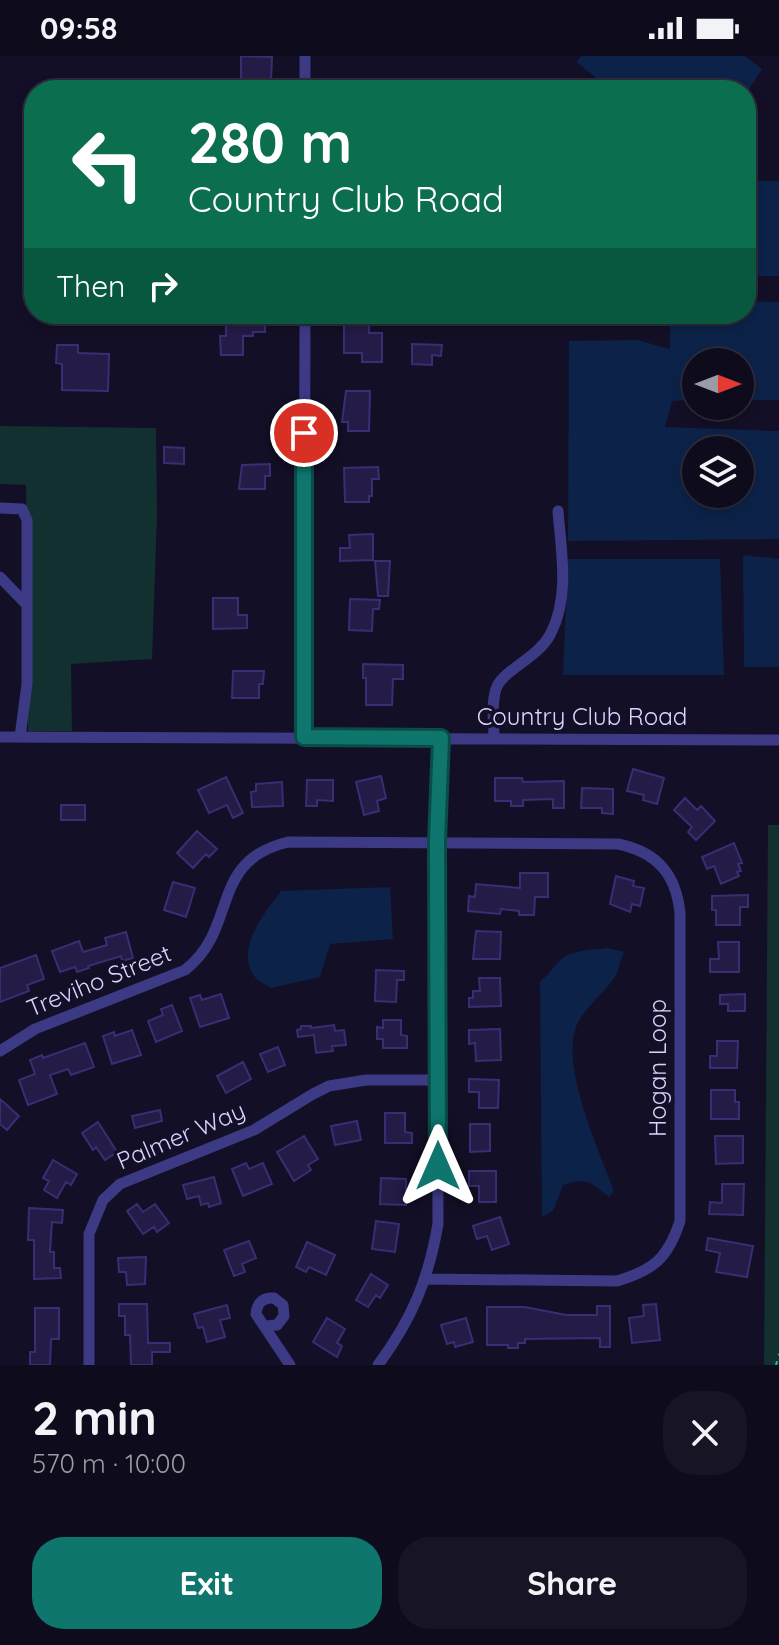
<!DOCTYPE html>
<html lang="en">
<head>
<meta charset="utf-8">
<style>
	:root { --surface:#0e0b1c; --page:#171425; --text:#f1f3f6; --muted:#9b9ba3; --line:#2e2b3b; --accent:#0f766e }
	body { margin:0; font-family:Quicksand,sans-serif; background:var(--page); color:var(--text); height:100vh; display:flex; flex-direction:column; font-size:30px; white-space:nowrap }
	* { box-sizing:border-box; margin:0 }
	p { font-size:26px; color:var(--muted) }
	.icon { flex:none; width:44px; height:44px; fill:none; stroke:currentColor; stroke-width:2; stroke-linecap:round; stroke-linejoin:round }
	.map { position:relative; height:1309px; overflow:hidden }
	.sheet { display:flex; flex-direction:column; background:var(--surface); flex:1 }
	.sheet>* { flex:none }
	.top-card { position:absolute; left:24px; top:24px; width:732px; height:244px; border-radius:32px; box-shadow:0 4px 12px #0003,0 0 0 2px var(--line); background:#0b6e4f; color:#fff; overflow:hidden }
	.needle { width:52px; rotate:90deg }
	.controls { position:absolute; left:682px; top:292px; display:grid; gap:16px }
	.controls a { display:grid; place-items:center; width:72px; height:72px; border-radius:50%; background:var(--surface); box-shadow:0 4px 12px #0003,0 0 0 2px var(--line); font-size:40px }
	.pin { position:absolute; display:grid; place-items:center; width:68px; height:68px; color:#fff; margin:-34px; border:4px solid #fff; border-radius:50%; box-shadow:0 2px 8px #0007 }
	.me { position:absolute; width:88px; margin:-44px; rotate:0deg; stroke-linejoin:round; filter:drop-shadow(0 0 6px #0008) }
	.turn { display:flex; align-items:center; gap:28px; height:168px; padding:0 32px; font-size:36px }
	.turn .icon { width:104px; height:104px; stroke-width:2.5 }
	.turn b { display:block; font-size:56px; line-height:68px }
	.then { display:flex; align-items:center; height:76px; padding:0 32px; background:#0003; gap:16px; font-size:30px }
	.round { display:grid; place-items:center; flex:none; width:84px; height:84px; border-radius:32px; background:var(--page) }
	.headline { display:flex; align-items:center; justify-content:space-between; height:136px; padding:0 32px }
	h1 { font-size:48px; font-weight:800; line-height:60px }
	.primary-button { display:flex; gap:16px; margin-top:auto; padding:16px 32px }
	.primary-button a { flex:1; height:92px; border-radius:32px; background:var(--accent); color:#fff; font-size:32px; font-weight:800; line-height:92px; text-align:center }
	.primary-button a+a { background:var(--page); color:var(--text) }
	.status { display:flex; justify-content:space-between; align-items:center; height:56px; padding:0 40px; background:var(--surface); direction:ltr }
	.status svg { height:22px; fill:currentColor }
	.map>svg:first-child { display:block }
</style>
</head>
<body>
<div class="status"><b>09:58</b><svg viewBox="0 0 49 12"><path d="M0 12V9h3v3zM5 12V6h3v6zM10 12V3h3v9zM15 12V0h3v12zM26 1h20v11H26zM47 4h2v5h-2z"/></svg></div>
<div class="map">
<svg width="779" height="1309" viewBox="0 0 779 1309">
	<rect width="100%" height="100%" fill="#130f26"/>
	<path fill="#12302f" d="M0 370 156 372 157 460 152 603 71 608 72 675H28L26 429 0 428Z
		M768 769H779V1309H764Z"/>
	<path fill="#0c2248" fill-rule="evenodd" d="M581 0H745L762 13 746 38V34H612L576 6Z
		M746 125H779V220H746Z
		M746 245 779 246V344H740V306H696V344L672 345 665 371 779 375V483L568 485 569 285 637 284 670 293V258H746ZM696 394H740V438H696Z
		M743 499 779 503V611H744Z
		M568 503H720L724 619H563Z
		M390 831 393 883 330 888 320 921 271 932C266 929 258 925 255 921 234 894 265 856 281 835Z
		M608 892 624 896C621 903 619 912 616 919 605 938 581 953 575 974 563 1017 599 1094 614 1135L609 1141C590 1126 587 1121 563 1129L553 1155 542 1161 540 925C550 919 554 908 563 902 575 893 594 894 608 892Z"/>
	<path fill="#241b47" stroke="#3b2d73" stroke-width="2" d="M241 0 272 1 271 25H260V34H247V24H241Z
		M234 258H257V262H265V276H253V280H243V299H221L220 280H226V260Z
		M344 260H369V277H382V306H362V297H344Z
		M412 288 442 289 441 300 432 299V309L412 308Z
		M57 289H78V297L109 298 108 335 62 334V308L56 307Z
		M346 335H370L369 375H348V366H342Z
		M164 391 184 392V408L164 407Z
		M270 408V420H265V433H239L242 409Z
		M378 411 379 423H372V440H369V446H345L344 412Z
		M373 478V504L340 505V492H350L349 479Z
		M375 505H390L388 540H378Z
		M213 542H238V559H247V572L213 573Z
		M350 543 380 544 379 553H373L372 575 349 574Z
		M363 608 403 609V623H393L392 649H366V622H363Z
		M233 615H264L263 628H259V642H232Z
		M633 713 664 722 657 748 643 744 644 739 627 735Z
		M381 720 386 742 377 745 379 755 364 759 356 726Z
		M226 721 243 757 233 762 227 749 209 757 198 734Z
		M495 722H522L523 726 564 725V752H553V743L523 744V750H511V745H495Z
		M307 724H333V745L317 744V750H306Z
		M282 726 283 750 252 751 251 736 256 735V728Z
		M582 732 613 733V758L602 757V752H581Z
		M685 742 697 754 701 750 715 765 696 784 688 776 692 771 674 754Z
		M61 749H85V764H61Z
		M197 775 217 793 209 801 206 798 193 812 177 797Z
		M734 787 742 807 738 808 741 815 737 816 739 820 721 828 714 810 707 813 702 801Z
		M520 817H548V841H535L534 859H519V855L501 853 500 858 468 855 469 840 475 841 476 828 520 832Z
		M616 820 634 825 633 830 644 832 640 850 632 848 630 856 610 848Z
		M173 826 195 832 186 861 164 854Z
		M748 839V851H740V869H716V854H712V840Z
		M476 875 501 876 500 903H473Z
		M126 876 133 902 122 905 121 900 88 910 89 912 77 916 75 911 60 916 52 895 79 885 83 896 107 889 105 882Z
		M718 886H739V916H710V903H719Z
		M36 899 44 923 27 929 29 935 0 946V912Z
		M376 914 404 915V924H397L396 946 375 945Z
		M479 922H500L501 950 469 951V942H473V935H480Z
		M221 938 229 962 200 971 190 942 200 939 202 944Z
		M745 938V955H728V948H720V939Z
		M172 949 182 975 156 986 148 965 163 959 161 953Z
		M383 964H401V979L407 980V992H383V983H377V971L383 972Z
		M334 969 335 975 344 974 346 989 332 990 333 995 316 997 314 979 298 981 297 974 301 973V970H311V972Z
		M500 973 501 1004 476 1005 475 987 469 988V974Z
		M132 974 141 999 112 1008 103 980 114 976 115 980Z
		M717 985H738L737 1012H710V1000H717Z
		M85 987 94 1011 71 1019 68 1013 50 1019 57 1038 28 1049 19 1024 35 1018 30 1004 42 999 43 1002Z
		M278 991 285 1009 268 1016 260 998Z
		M243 1006 251 1023 226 1037 217 1020Z
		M469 1023 499 1024 498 1052H479V1036H469Z
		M711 1034H735V1046H739V1063H711Z
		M0 1043 19 1060 7 1074 0 1068Z
		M160 1054 162 1065 135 1072 132 1060Z
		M385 1057H405V1076L412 1077V1087H385Z
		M357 1065 361 1084 335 1089 331 1070Z
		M98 1066 117 1096 105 1104 96 1091 93 1094 82 1077Z
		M470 1068H490V1095L470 1096Z
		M304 1080 318 1103 308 1109 311 1114 294 1125 277 1096Z
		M715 1080H743V1107L716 1108Z
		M53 1104 77 1118 71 1129 66 1126 57 1142 44 1134 49 1125 43 1122Z
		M246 1107 249 1113 263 1107 272 1128 243 1140 232 1113Z
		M469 1115H496V1146H479V1130H469Z
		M214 1121 221 1147 209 1151 208 1147 201 1149 199 1140 187 1143 183 1129Z
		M381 1122 406 1123V1149L380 1148Z
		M722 1128H744L743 1159 709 1158 710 1146 722 1147Z
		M137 1148 143 1156 155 1148 169 1167 157 1176 154 1171 143 1178 127 1155Z
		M29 1152 63 1154 62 1167 52 1166 50 1196H54V1212H60L61 1222 34 1223V1184H28Z
		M500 1161 509 1188 492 1194 487 1180 477 1183 473 1170Z
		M376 1165 399 1168 395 1196 372 1193Z
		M708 1182 753 1190 747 1221 716 1216 720 1197 706 1194Z
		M249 1185 256 1202 242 1208 245 1216 234 1220 224 1194Z
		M307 1186 335 1199 326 1219 309 1211 306 1216 296 1211Z
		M146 1201 145 1228 127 1229 126 1216H119L118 1202Z
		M371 1218 388 1229 380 1242 376 1239 368 1251 356 1244Z
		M119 1248H147L148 1287H170V1296H152V1309H131L130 1279H125V1260H119Z
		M656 1248 660 1284 632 1287 629 1262 644 1260 643 1249Z
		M227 1249 230 1262 220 1264 225 1281 207 1286 203 1271 198 1272 194 1258Z
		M597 1250H610V1291H600V1282L525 1283V1287H518V1292H508V1289H487V1251H525L566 1259H597Z
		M35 1252H59V1283H51L50 1309H30V1296H35Z
		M327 1262 345 1273 337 1287 342 1290 337 1301 313 1286Z
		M466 1262 473 1286 455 1291 454 1286 447 1288 441 1269Z"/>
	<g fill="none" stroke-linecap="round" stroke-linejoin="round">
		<path stroke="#2fb8b0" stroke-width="2" stroke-dasharray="4 6" stroke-linecap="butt" d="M776 1309 779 1298"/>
		<path stroke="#3d3a85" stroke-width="11" d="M305 34V0
			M0 452 22 453 27 464V628L20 681
			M0 521 26 548
			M0 681 779 684
			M304 681 305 258
			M494 682C494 667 491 648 496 633 502 614 539 602 551 577 570 540 561 494 558 455
			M0 995 35 973 185 914C239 873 208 805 288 786L618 788C657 796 676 818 680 857V1165C668 1202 654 1214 617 1225L425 1223
			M266 1270 277 1269 284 1260 283 1249 274 1242C263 1241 257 1247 256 1258L290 1309
			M89 1309V1178L103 1144 120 1128 254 1074 313 1038 329 1030 366 1024H438
			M378 1309C412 1263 428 1225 438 1168L437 786 441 682"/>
	</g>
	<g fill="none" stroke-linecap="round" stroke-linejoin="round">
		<g stroke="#0a4d48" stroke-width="20">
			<path id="route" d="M304 377V681L441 682 437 786 438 1110"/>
		</g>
		<use href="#route" stroke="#0f766e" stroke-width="14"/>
	</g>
	<g text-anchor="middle" stroke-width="7" stroke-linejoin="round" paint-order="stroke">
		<g font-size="24" fill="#d9d4ff" stroke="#130f26">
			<text x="582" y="669">Country Club Road</text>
			<text transform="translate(99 925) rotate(-22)" y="8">Treviho Street</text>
			<text transform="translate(658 1012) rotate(-90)" y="8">Hogan Loop</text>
			<text transform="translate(181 1080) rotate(-23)" y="8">Palmer Way</text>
		</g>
	</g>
</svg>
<div class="controls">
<a><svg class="needle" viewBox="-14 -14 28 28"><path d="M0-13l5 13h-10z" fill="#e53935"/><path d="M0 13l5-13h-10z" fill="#9b9ba3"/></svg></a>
<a><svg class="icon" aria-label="layers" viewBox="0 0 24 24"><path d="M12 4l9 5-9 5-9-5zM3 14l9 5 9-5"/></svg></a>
</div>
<div class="pin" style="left:304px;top:377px;background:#d93025"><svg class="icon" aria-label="arrive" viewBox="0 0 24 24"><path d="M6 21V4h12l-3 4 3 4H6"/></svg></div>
<svg class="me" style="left:438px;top:1110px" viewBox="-20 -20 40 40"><path d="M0-17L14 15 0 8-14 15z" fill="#0f766e" stroke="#fff" stroke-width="4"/></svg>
<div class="top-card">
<div class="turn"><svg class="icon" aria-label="left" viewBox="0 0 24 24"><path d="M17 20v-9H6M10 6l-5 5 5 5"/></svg><div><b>280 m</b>Country Club Road</div></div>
<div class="then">Then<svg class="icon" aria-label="right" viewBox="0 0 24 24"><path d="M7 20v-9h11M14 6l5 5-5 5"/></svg></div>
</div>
</div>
<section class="sheet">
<div class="headline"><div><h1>2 min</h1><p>570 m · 10:00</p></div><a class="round"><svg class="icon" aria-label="close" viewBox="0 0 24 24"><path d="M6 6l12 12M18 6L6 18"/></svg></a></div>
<div class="primary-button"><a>Exit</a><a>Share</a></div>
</section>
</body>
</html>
